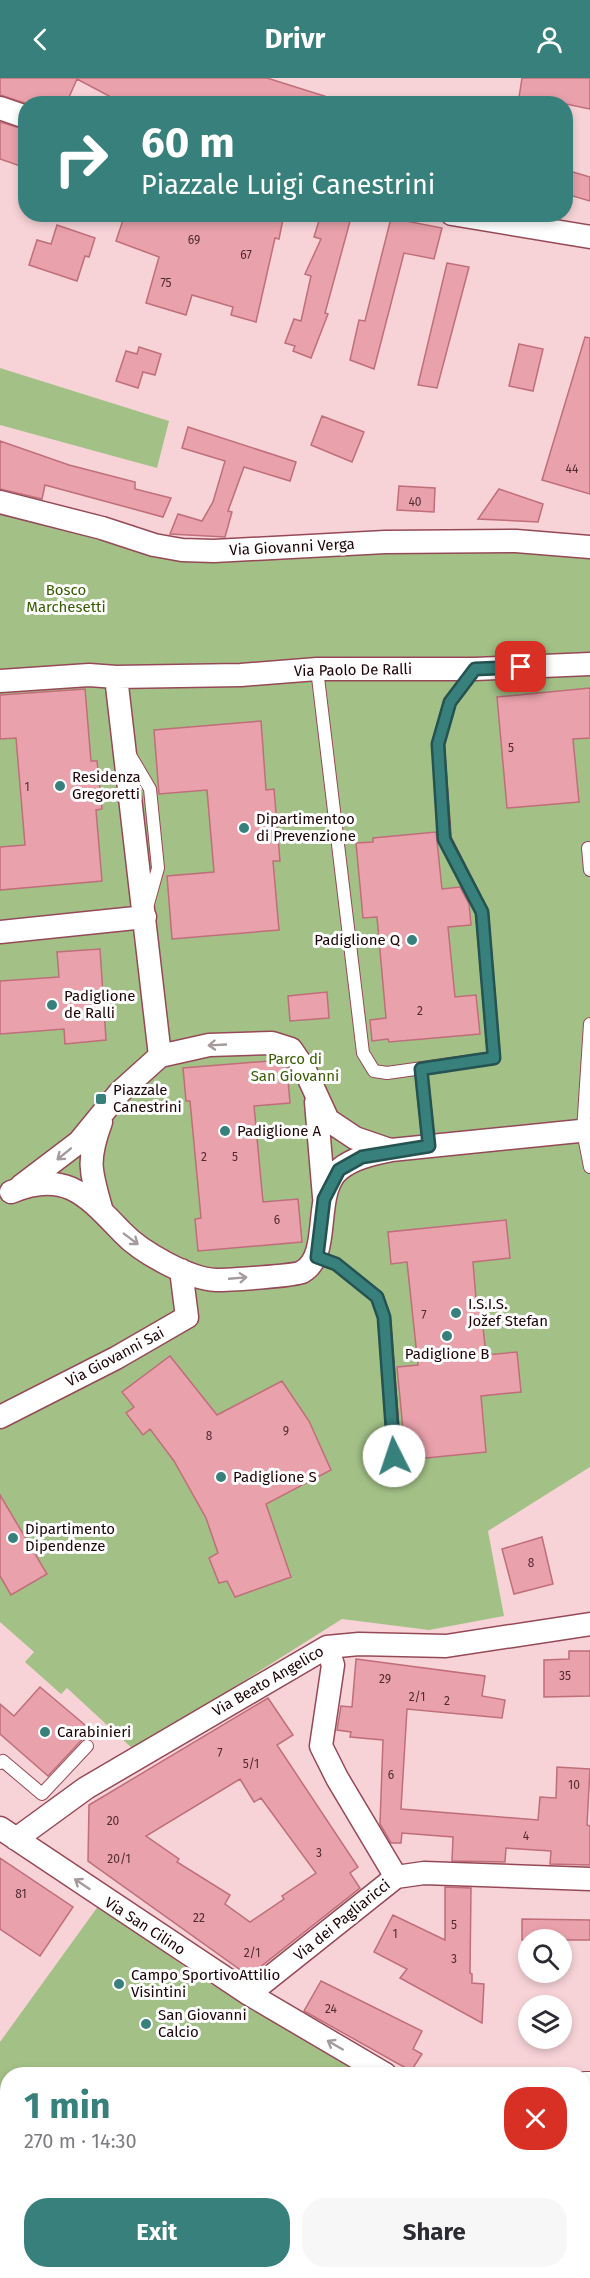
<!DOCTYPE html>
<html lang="en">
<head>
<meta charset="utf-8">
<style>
	:root { --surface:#fff; --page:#f7f7f7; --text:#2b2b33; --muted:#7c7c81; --accent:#38807c }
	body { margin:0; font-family:"Fira Sans",sans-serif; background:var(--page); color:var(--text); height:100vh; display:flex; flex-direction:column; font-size:22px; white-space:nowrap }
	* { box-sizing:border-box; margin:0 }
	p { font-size:20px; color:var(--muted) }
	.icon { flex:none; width:33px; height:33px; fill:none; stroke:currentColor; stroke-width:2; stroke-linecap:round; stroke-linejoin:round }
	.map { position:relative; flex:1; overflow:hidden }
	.panel { position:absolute; left:0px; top:1989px; width:591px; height:212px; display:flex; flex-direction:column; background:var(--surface); border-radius:24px 24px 0 0; box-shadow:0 3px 9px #0003 }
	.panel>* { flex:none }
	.banner { position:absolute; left:18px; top:18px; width:555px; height:126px; border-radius:24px; box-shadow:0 3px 9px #0003; background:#38807c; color:#fff; overflow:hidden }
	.fabs { position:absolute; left:518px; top:1851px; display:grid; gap:12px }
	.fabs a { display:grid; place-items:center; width:54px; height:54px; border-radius:50%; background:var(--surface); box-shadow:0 3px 9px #0003; font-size:30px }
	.pin { position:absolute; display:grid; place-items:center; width:51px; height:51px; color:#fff; margin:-26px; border-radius:12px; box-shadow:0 3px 9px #0006 }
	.me { position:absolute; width:66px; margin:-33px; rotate:356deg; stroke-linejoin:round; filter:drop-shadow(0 0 4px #0008) }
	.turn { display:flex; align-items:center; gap:21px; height:126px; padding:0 24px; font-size:27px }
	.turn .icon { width:78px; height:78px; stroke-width:2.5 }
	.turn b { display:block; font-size:42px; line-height:51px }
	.round { display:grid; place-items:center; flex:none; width:63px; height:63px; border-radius:24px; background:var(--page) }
	.head { display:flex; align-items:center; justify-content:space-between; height:102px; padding:0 24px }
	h1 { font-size:36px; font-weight:700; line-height:45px; color:var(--accent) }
	.cta { display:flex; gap:12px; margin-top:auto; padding:12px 24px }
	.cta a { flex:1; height:69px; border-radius:24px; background:var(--accent); color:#fff; font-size:24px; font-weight:700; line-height:69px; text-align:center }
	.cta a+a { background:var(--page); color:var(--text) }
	header { display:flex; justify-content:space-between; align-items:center; height:78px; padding:0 24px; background:var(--accent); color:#fff; font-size:27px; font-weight:700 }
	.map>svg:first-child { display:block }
</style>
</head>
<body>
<header><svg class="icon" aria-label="back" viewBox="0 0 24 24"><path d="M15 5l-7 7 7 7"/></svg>Drivr<svg class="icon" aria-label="person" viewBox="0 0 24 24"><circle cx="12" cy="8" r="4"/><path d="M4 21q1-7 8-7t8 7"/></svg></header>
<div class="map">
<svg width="590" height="2200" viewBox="0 0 590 2200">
	<rect width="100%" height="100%" fill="#f7d3d7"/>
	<path fill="#a3c187" d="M0 290 169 343 157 390 0 347Z
		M0 436 121 466 518 474 590 478V1389L488 1453 504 1538 429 1552 342 1541 134 1672 67 1610 61 1616 25 1584 34 1574 0 1544Z
		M99 1827 199 1899 364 1996H8L7 2066 0 2061V1964Z
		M172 2193H372L365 2200H181Z"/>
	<path fill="#e9a1ab" stroke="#bf6e7a" stroke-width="1.5" fill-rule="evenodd" d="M0 0H267L334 21V26H144L134 20 129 26H124L77 1 66 26H28L0 17Z
		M522 0H590V31L566 26H518Z
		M0 44 26 52V90L0 81Z
		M566 92 590 99V123L566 116Z
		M125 136H284L279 161 275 160 256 244 231 237 233 229 192 217 186 237 146 225 159 179 116 163Z
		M321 136H352L325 235 328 236 311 280 293 273 295 268 285 265 294 241 301 243 311 198 305 196 321 161 314 159Z
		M391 140 442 150 434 181 404 175 374 291 350 282 359 242 365 243Z
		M57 147 95 160 89 179 85 178 77 203 29 187 37 162 51 166Z
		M447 185 469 189 437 310 418 307Z
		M585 259 590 260V416L542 402Z
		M519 266 543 271 533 313 509 308Z
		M139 269 161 276 155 297 143 294 138 310 116 303 126 273 137 276Z
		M322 338 364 354 352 384 311 367Z
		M188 349 296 384 290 403 244 389 228 433 232 434 225 459 170 456 178 436 202 443 213 424 225 383 182 370Z
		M0 363 69 387 135 404V411L171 420 163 439 45 407 42 421 0 411Z
		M399 408 435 410 434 434 397 432Z
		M499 411 543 426 538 444 478 441Z
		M590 610V660L573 661 579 724 507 730 497 619Z
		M85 611 91 683H97L102 731 96 732 102 803 0 812V769L25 767 16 660 0 661V617Z
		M261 643 266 712 274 711 280 783H273L279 852 172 861 167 798 214 794 207 712 159 716 154 652Z
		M436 754 442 811 460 809 469 826 471 847 448 849 455 919 476 917 480 956 389 964 388 961 372 963 370 942 386 940 377 839 363 840 356 765 373 764V760Z
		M100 871 106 962 65 966 64 951 0 956V903L59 899 57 874Z
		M327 914 329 940 290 943 288 918Z
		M282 982 287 990 290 1025 254 1028 263 1124 298 1121 302 1164 198 1173 195 1141 201 1140 190 1023H186L183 990Z
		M506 1142 510 1180 473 1184 476 1221H480L486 1277 517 1274 521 1314 481 1318 486 1374 406 1382 397 1289 418 1287 407 1184 391 1186 388 1154Z
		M170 1278 217 1337 282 1303 309 1343 331 1392 266 1426 291 1499 235 1519 227 1503 219 1505 209 1480 218 1475 206 1440 174 1383 150 1351 143 1357 126 1335 134 1329 122 1314Z
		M0 1417 47 1496 11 1517 0 1498Z
		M542 1459 553 1506 514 1516 502 1471Z
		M569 1573H590V1618L544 1619V1582L569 1581Z
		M356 1581 485 1598 482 1618 505 1622 502 1640 407 1631 401 1731 538 1742 540 1719 556 1720 557 1689 590 1691 587 1747 590 1748V1787L550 1786 551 1773 506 1770 505 1784 452 1783 453 1759 402 1755 401 1765H391L380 1746 383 1662 350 1659 351 1654 337 1652 341 1628 352 1629Z
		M40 1609 91 1652 48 1698 0 1656V1626L14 1638Z
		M268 1620 293 1657 277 1667 358 1789 350 1795 360 1810 249 1898 88 1783 89 1727ZM240 1701 254 1724 261 1720 316 1795 282 1818 284 1821 250 1844 225 1826 230 1817 177 1784 179 1781 146 1758Z
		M0 1780 73 1829 40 1878 0 1851Z
		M445 1809 471 1810 470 1895 472 1896V1905L484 1906 482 1945 400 1900 407 1891 374 1874 393 1837 445 1862Z
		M522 1841 590 1842V1862H522Z
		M321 1903 422 1953 413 1971 422 1976 411 1993 304 1933Z"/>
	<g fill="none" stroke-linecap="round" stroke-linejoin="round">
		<g stroke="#954956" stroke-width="14">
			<path id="service" d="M317 591 363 975 374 993 387 995 494 980 482 834 445 761 438 666 450 624 475 591
				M130 677 150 711 158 790 148 826
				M588 770 590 792
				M590 946 583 1053 590 1089
				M421 991 429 1068
				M317 1180 336 1186 377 1219 384 1239 395 1378
				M0 1685 3 1683 42 1716 87 1668
				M584 2000H590
				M96 2200 101 2193"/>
		</g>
		<g stroke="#954956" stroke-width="25">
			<path id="minor" d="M0 30 26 39
				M452 136 590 159
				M0 424 102 450 154 467 182 472 214 473 385 464 516 463 590 469
				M116 599 160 978
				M0 603 89 597 116 599 241 597 317 591H475L590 586
				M0 854 145 839
				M316 1024 324 1119
				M101 1044C87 1082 90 1092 101 1130
				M21 1108 79 1064 120 1014 160 978 209 967 272 965 291 971 304 990 328 1042 355 1060 390 1072
				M11 1114C66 1091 87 1118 123 1155 141 1174 189 1201 216 1202 228 1202 294 1198 302 1194 333 1177 311 1114 340 1091 355 1079 374 1076 391 1072L590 1052
				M0 1339 116 1280 187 1239 181 1192
				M327 1569 333 1587 321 1668 337 1700 396 1799
				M0 1750 249 1916 385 1996
				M16 1761 86 1710 327 1569 359 1566 446 1568 590 1546
				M249 1916 396 1799 424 1795 590 1801
				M584 2085 590 2084
				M0 2110 8 2115
				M110 2193 119 2200
				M437 2193 438 2200"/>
		</g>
		<use href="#service" stroke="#fff" stroke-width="12"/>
		<use href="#minor" stroke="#fff" stroke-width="22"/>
	</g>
	<defs><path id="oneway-shaft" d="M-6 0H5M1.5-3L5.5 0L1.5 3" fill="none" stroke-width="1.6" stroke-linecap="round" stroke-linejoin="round" transform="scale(1.5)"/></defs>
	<g stroke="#a59a9c">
		<use href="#oneway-shaft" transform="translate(217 967) rotate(177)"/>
		<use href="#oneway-shaft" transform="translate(64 1076) rotate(141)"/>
		<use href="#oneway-shaft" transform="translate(131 1161) rotate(37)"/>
		<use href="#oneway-shaft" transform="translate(238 1200) rotate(-5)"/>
		<use href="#oneway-shaft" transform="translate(82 1806) rotate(-146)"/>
		<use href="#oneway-shaft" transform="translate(335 1967) rotate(-150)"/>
	</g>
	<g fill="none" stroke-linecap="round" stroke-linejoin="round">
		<g stroke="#245351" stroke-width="15">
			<path id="route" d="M394 1378 384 1239 377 1219 336 1186 317 1179 324 1121 339 1092 362 1079 429 1068 421 991 494 980 482 834 444 761 438 666 450 624 475 591 521 589"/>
		</g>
		<use href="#route" stroke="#38807c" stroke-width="10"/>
	</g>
	<g fill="#38807c" stroke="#fefefe" stroke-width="2">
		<circle cx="60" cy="708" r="6"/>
		<circle cx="244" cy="750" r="6"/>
		<circle cx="412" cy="862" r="6"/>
		<circle cx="52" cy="927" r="6"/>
		<rect x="95" y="1015" width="12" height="12" rx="3"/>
		<circle cx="225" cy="1053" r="6"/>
		<circle cx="456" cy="1235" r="6"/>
		<circle cx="447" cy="1258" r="6"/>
		<circle cx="221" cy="1399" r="6"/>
		<circle cx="13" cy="1460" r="6"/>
		<circle cx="45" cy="1654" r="6"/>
		<circle cx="119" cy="1906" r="6"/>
		<circle cx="146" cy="1946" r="6"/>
	</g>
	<g text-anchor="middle" stroke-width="6" stroke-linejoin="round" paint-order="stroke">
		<g font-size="12" fill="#512a31">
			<text x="194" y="166">69</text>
			<text x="246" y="181">67</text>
			<text x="166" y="209">75</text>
			<text x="572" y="395">44</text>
			<text x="415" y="428">40</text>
			<text x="511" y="674">5</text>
			<text x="27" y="713">1</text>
			<text x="420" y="937">2</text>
			<text x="204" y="1083">2</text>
			<text x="235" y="1083">5</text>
			<text x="277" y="1146">6</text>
			<text x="424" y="1241">7</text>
			<text x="286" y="1357">9</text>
			<text x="209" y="1362">8</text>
			<text x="531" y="1489">8</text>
			<text x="565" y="1602">35</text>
			<text x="385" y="1605">29</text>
			<text x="417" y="1623">2/1</text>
			<text x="447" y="1627">2</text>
			<text x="220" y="1679">7</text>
			<text x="251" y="1690">5/1</text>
			<text x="391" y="1701">6</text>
			<text x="574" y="1711">10</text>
			<text x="113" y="1747">20</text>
			<text x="526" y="1762">4</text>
			<text x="319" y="1779">3</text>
			<text x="119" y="1785">20/1</text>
			<text x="21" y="1820">81</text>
			<text x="199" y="1844">22</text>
			<text x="454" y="1851">5</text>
			<text x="395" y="1860">1</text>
			<text x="252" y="1879">2/1</text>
			<text x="454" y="1885">3</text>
			<text x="331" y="1935">24</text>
		</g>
		<g font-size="15" fill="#1e0308" stroke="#fefefe">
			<text transform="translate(292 469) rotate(-3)" y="5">Via Giovanni Verga</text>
			<text transform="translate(353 592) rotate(-1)" y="5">Via Paolo De Ralli</text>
			<text transform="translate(115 1279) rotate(-28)" y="5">Via Giovanni Sai</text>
			<text transform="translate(268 1603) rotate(-30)" y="5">Via Beato Angelico</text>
			<text transform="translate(342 1842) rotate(-39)" y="5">Via dei Pagliaricci</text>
			<text transform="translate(145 1848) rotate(33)" y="5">Via San Cilino</text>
		</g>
		<g font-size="15" fill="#395b00" stroke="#fefefe">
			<text x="66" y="517">Bosco<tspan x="66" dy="17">Marchesetti</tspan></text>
			<text x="295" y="986">Parco di<tspan x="295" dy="17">San Giovanni</tspan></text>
		</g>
		<g font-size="15" fill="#1e0308" stroke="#fefefe" text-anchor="start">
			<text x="72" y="704">Residenza<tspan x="72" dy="17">Gregoretti</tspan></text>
			<text x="256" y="746">Dipartimentoo<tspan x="256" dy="17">di Prevenzione</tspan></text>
			<text x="400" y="867" text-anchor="end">Padiglione Q</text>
			<text x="64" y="923">Padiglione<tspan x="64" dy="17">de Ralli</tspan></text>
			<text x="113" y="1017">Piazzale<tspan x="113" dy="17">Canestrini</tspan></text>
			<text x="237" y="1058">Padiglione A</text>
			<text x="468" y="1231">I.S.I.S.<tspan x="468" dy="17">Jožef Stefan</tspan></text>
			<text x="447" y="1281" text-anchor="middle">Padiglione B</text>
			<text x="233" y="1404">Padiglione S</text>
			<text x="25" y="1456">Dipartimento<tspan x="25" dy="17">Dipendenze</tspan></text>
			<text x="57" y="1659">Carabinieri</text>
			<text x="131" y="1902">Campo SportivoAttilio<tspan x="131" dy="17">Visintini</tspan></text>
			<text x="158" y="1942">San Giovanni<tspan x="158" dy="17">Calcio</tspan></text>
		</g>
	</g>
</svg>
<div class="fabs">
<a><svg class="icon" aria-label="search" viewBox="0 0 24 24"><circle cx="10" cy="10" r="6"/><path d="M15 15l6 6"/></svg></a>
<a><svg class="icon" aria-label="layers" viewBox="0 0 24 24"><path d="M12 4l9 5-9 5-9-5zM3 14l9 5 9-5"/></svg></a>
</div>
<div class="pin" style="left:521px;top:589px;background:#d93025"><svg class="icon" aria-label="arrive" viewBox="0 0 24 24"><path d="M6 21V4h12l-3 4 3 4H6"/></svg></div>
<svg class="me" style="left:394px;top:1378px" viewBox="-20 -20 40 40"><circle r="19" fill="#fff"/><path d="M0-13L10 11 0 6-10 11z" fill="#38807c"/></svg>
<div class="banner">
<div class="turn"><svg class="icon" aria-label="right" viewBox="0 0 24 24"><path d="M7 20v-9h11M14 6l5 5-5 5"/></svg><div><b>60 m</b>Piazzale Luigi Canestrini</div></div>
</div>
<section class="panel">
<div class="head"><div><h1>1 min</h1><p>270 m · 14:30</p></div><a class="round" style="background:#d93025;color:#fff"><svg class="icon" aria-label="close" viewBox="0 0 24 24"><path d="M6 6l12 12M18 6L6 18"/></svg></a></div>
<div class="cta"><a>Exit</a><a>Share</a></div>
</section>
</div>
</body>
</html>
